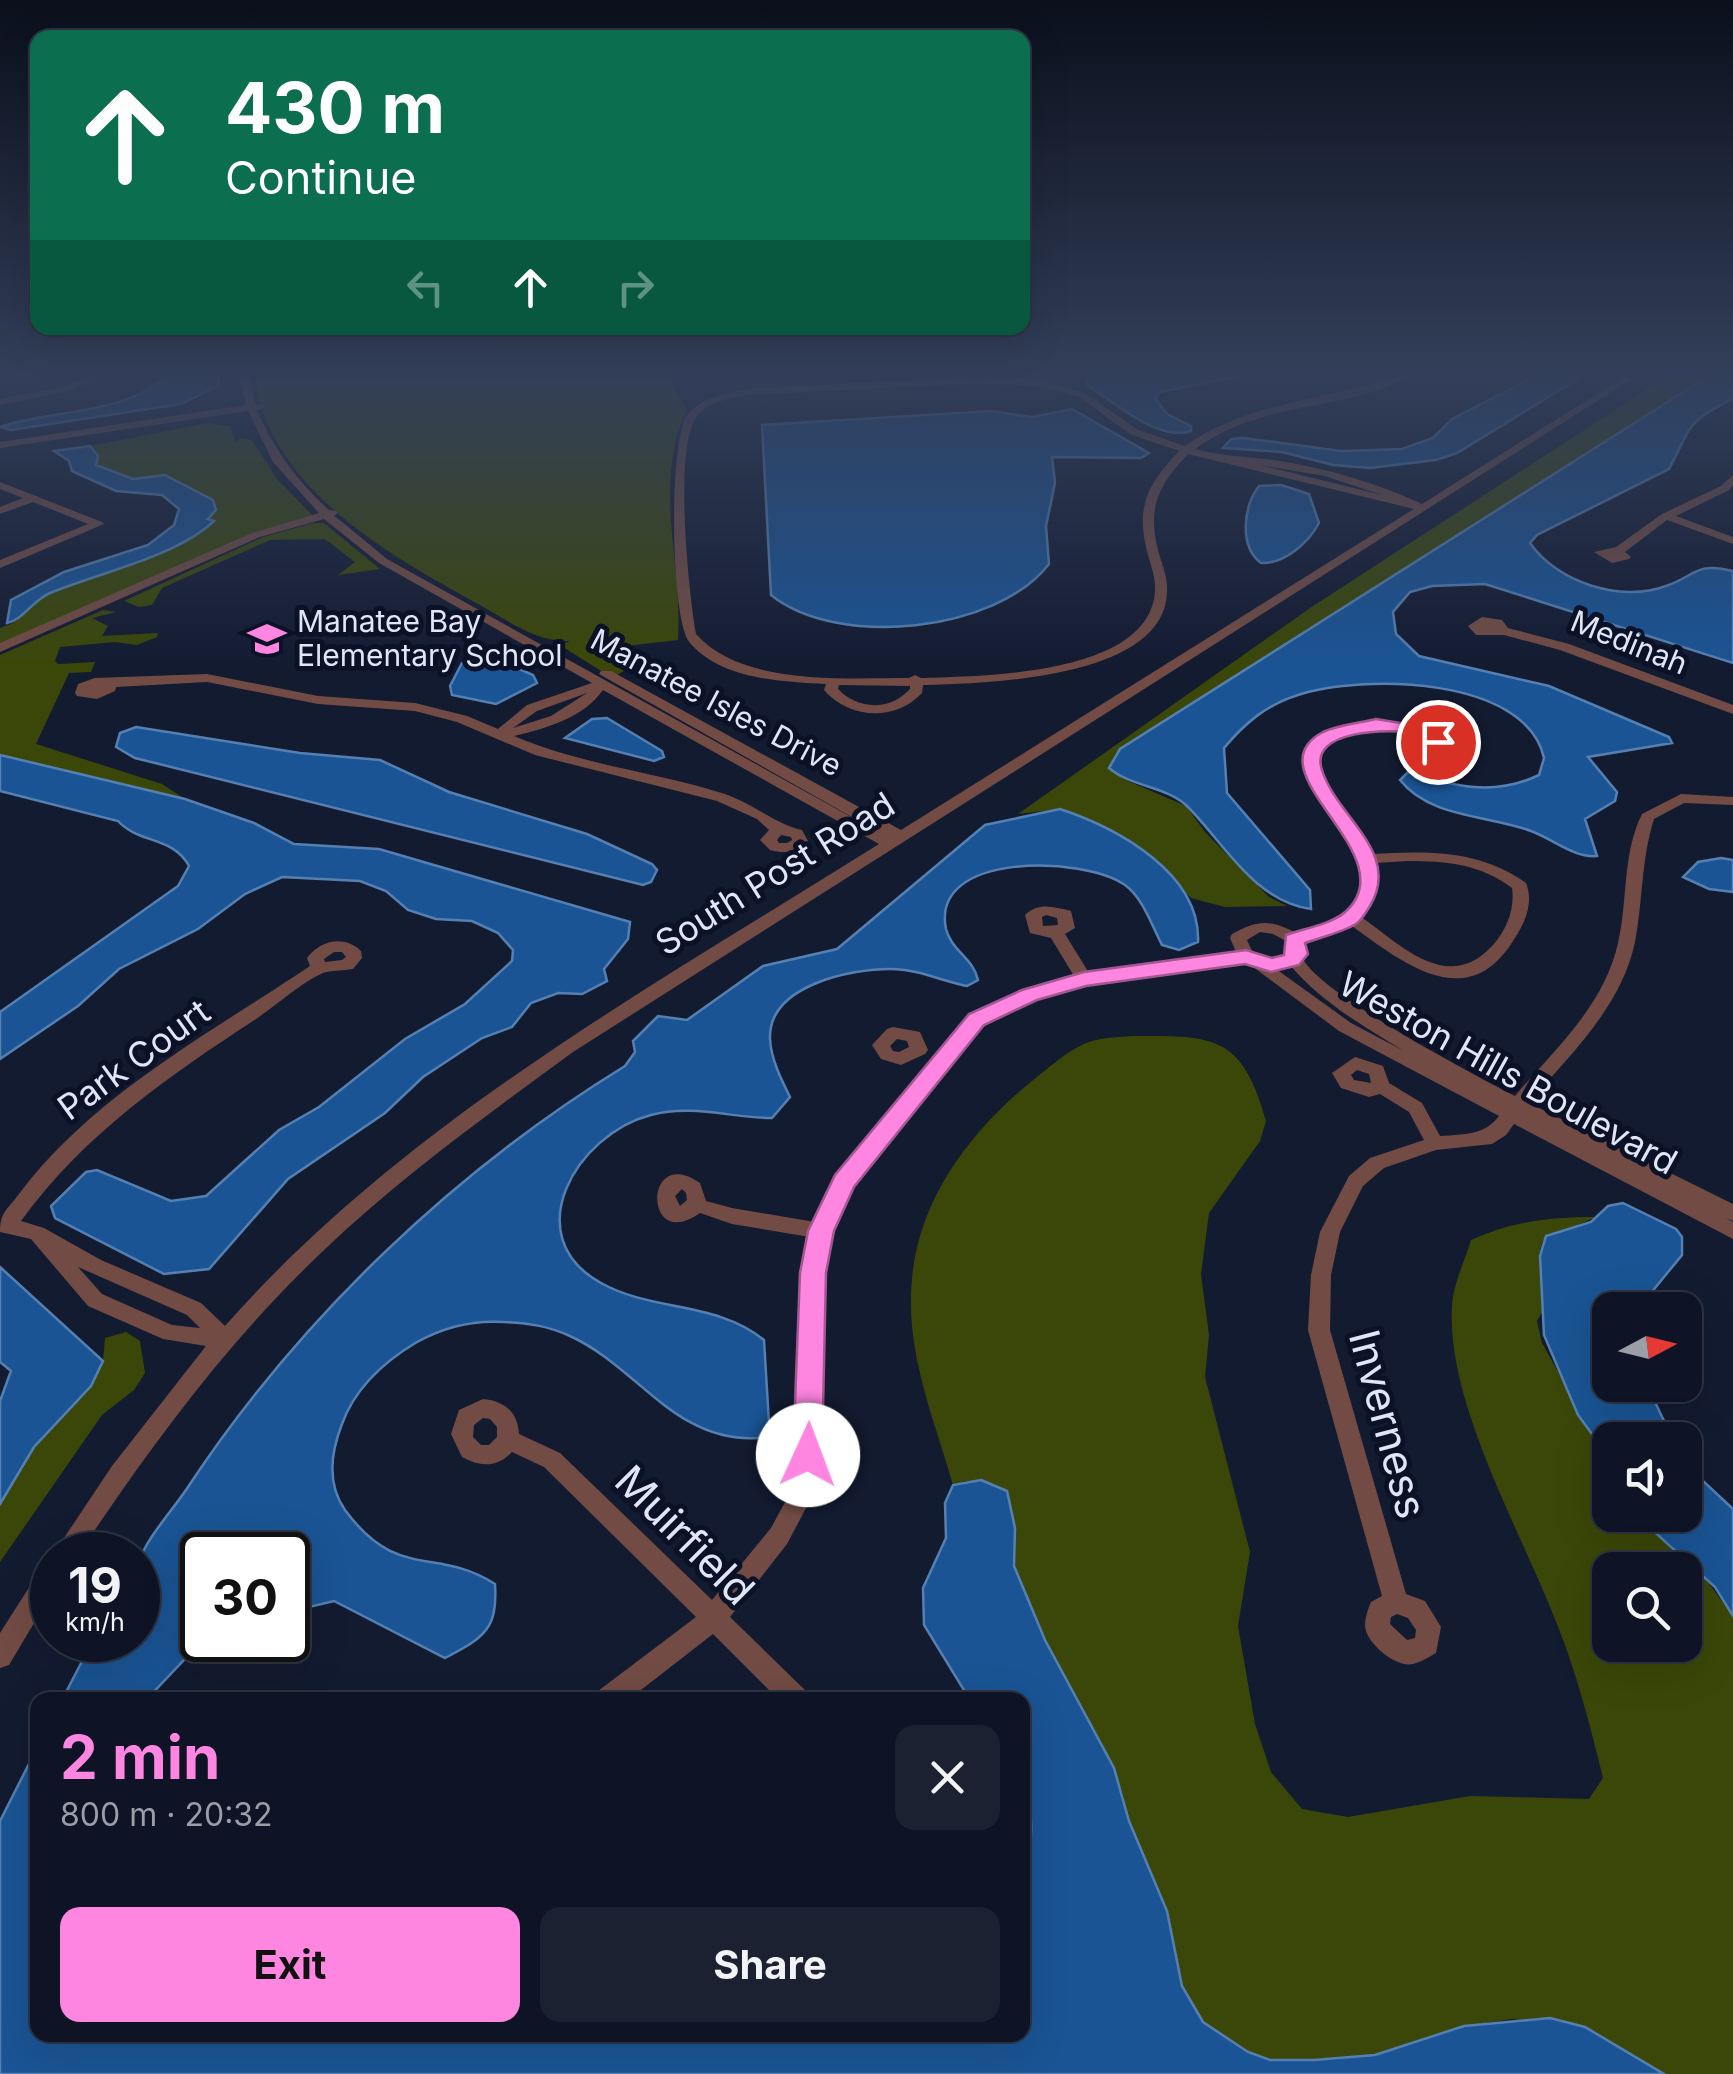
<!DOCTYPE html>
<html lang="en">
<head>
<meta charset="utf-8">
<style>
	:root { --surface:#0e1425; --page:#1c2132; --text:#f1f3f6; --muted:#9b9ea7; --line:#2e3342; --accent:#fe86e0 }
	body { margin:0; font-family:Inter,sans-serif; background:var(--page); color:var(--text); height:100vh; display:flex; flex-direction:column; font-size:38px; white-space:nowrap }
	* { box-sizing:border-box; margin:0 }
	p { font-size:32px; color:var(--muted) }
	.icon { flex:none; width:55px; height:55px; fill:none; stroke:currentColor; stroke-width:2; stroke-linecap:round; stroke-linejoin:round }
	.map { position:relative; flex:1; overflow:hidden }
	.side { position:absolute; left:30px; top:1692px; width:1000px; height:350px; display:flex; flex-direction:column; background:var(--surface); border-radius:20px; box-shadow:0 10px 40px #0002,0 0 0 2px var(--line) }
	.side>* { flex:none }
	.banner { position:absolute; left:30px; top:30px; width:1000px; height:305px; border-radius:20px; box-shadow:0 10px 40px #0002,0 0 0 2px var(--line); background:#0b6e4f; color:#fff; overflow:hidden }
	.needle { width:65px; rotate:83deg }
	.tools { position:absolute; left:1592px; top:1292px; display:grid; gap:20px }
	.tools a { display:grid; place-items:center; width:110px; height:110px; border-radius:20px; background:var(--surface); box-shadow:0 10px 40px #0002,0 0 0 2px var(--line); font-size:50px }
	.speed { position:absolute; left:30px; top:1532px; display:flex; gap:20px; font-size:50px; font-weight:700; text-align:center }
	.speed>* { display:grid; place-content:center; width:130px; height:130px; border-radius:50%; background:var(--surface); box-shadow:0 10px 40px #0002,0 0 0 2px var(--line); line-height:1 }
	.speed small { font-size:25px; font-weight:400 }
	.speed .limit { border:5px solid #111; border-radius:15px; background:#fff; color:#111 }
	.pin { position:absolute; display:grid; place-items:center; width:85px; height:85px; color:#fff; margin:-42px; border:5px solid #fff; border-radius:50%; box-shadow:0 2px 10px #0007 }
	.me { position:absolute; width:110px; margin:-55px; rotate:2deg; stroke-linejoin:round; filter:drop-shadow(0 0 8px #0008) }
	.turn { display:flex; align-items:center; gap:35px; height:210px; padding:0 30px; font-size:45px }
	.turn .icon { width:130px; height:130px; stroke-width:2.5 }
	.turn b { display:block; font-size:70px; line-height:85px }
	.lanes { display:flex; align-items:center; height:95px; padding:0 30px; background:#0003; justify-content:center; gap:50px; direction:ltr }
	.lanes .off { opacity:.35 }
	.round { display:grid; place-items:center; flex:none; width:105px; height:105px; border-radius:20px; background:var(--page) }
	.head { display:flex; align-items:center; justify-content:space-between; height:170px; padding:0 30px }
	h1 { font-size:60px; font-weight:700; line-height:75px; color:var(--accent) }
	.primary-button { display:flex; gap:20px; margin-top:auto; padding:20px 30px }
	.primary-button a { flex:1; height:115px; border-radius:20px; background:var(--accent); color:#111; font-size:40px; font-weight:700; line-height:115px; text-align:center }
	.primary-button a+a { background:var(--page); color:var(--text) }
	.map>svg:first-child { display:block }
</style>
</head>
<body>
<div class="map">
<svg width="1733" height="2074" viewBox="0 0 1733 2074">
	<rect width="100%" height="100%" fill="#131b31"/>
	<path fill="#3b4708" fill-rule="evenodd" d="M255 377H667L687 410C652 482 683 564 678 640L617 647 614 650 625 659 627 669 612 678 560 645 570 641C536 642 510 622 480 605 392 557 268 488 255 377Z
		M1666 377H1707L1120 749 1121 778 1186 806 1205 832 1269 897 1287 906 1225 907 1191 898 1151 857 1060 809 1018 814 1310 608Z
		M208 423 230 426 236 442 241 438 252 440 277 479 315 518 256 535 0 644V628L13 623 41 597 210 526 213 521 165 475 133 479 95 465 98 456 90 446Z
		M313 523H324L380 569 338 575 355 562 325 539 270 540 162 588 152 605 139 607 124 601 263 537Z
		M103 610 116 612 92 618 108 626 102 636 158 633 157 637 137 645 115 642 60 647 55 661 58 664 95 662 91 672 69 673 36 744 162 784 185 799 0 755V655Z
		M1134 1036C1213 1036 1242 1034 1266 1121L1260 1141 1209 1213 1201 1274 1209 1335 1205 1377 1250 1552 1238 1626 1255 1724 1271 1772 1302 1809 1348 1817 1470 1796 1589 1799 1603 1778C1590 1725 1577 1674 1557 1624 1522 1533 1446 1403 1452 1306 1453 1285 1465 1260 1471 1240 1513 1221 1551 1217 1596 1217L1543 1240 1539 1254 1553 1293 1537 1321 1542 1343 1610 1465V1515H1636L1695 1565 1733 1616V2074H1664L1585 2027 1512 2019 1464 2026 1375 2056 1314 2060H1270L1248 2052 1203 2022 1182 1986 1167 1911 1129 1821 1122 1790 1045 1640 1014 1566 1015 1528 1007 1491 966 1481 953 1485C936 1425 910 1363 911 1300 911 1206 968 1132 1038 1076 1055 1063 1074 1045 1096 1040 1108 1037 1121 1037 1134 1036ZM1610 1570H1685V1645H1610Z
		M126 1332 140 1341 145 1373 134 1390 102 1415 0 1562V1504L34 1447 92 1386 103 1361 105 1338Z"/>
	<path fill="#1a5494" stroke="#5580b1" stroke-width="2.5" d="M164 377H219L218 386 181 404 11 430 0 427C46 411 131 413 164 377Z
		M1089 377H1236L1160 392 1155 398 1167 414 1191 426V431C1158 443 1114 401 1086 385Z
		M1533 377H1581L1457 453 1436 460 1370 468 1333 465 1282 452 1223 448 1231 439 1243 438 1341 451 1402 449 1433 438 1452 419Z
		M1707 377H1733V399C1685 422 1692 426 1669 469L1537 535 1530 543C1557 582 1620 603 1666 586 1697 575 1695 562 1733 571V663L1485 584 1432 586 1410 592 1393 612 1396 634 1419 656 1549 686 1669 737 1672 743 1588 757 1617 792 1615 801 1585 819 1597 856C1574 858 1553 839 1531 831 1488 815 1430 818 1400 780L1408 772C1455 786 1493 797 1539 775L1544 758C1526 676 1361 674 1298 695 1266 705 1245 723 1224 748L1227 793 1310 890 1311 909C1254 901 1225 844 1187 806 1166 786 1131 787 1109 768L1120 749Z
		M1072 409 1149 453 1141 458 1052 457 1055 483 1046 526 1049 564C997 632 838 649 771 595L762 425 991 411 1032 417Z
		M90 446 98 456 96 465 133 479 165 475 213 500 216 510 208 519 214 521C176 557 98 573 50 593 33 600 23 620 7 623L11 600 64 572 148 545 174 525 179 509 162 495 116 491 72 471 69 461 54 451Z
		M1281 485 1309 494 1319 523C1309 542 1285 564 1261 563 1239 547 1243 506 1259 486Z
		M488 655 533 675 537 683 496 704 452 695 450 686 462 663Z
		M607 718 662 751 664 757 654 761 565 738 592 719Z
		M136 727 300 753 380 760 449 792 587 834 652 864 657 870 651 882 643 885 135 758 116 747 120 733Z
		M0 755 185 799 254 823 294 844 379 849 630 922 628 939 604 969 607 981 582 994 558 993 531 1003 512 1027 482 1038 423 1077 385 1113 288 1179 209 1269 164 1274 55 1218 51 1206 86 1172 97 1170 171 1201 206 1196 279 1130 319 1107 405 1039 465 1004 512 961 513 950 498 933 472 921 436 919 408 910 386 891 360 881 282 877 245 894 198 929 119 969 78 1006 0 1059V1012L178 886 189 866C173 836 139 844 118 821L0 791Z
		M1060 809C1117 828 1201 873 1198 942L1179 950 1162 945C1152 926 1143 898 1125 885 1084 856 930 851 946 929 951 950 974 959 978 980L967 986C942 981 917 969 891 969 851 969 768 985 770 1039 771 1059 781 1079 790 1097L772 1118C731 1118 693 1104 651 1115 577 1134 516 1236 601 1283 653 1312 716 1301 764 1340L769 1423 758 1438C675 1443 638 1367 570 1336 548 1326 528 1323 504 1322 473 1320 444 1327 417 1342 385 1361 355 1388 342 1424 331 1452 326 1483 345 1510 398 1582 436 1546 495 1584 498 1630 483 1638 445 1658L334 1601 288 1612V1555H202V1640H213L184 1660 146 1700H62L93 1640H138C138 1618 131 1584 138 1564 146 1538 173 1510 188 1487 299 1319 454 1171 625 1066L635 1052 633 1041 658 1016 687 1020 763 966 837 949 985 825Z
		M1721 858 1733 860V892L1709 889 1683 877 1698 862Z
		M1623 1203 1676 1229 1682 1237V1255L1637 1310H1610V1385H1647L1673 1440H1610V1459L1578 1415 1544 1335 1540 1256 1546 1236 1591 1222 1608 1206Z
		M0 1267 103 1361 91 1386 34 1447 0 1504V1401L11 1371 0 1362Z
		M1685 1456 1703 1481 1733 1509V1616L1715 1587 1636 1515H1685Z
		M981 1480 1007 1491 1015 1528 1014 1566 1045 1640 1114 1768 1129 1821 1167 1911 1182 1986 1203 2022 1248 2052 1270 2060H1314L1375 2055 1464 2026 1550 2018 1585 2027 1664 2074H0V1821L37 1748 38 2035H1022C1022 1991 1020 1946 1022 1902 1024 1864 1041 1825 1023 1788L1022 1700H970L924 1625 923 1588 946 1538 945 1503 953 1485Z"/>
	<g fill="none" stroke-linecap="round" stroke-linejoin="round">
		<path fill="#724c44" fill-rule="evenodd" d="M86 377H100L68 391 0 405V399L62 387Z
			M239 377H249L255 404 266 406 257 410C274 449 297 481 329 510L336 511 338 513 334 516 341 521 387 559 889 838 599 674 601 671H611L901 830 1414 509 1188 454C1159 485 1147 506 1158 550 1161 562 1167 575 1167 587 1171 680 984 683 923 685L922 693C895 722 849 719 824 690L826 684C781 682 721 679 690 643 670 620 669 445 686 417 698 398 727 393 747 389L969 377 1040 380 1085 393 1138 430 1185 446C1247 402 1323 401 1393 377H1408C1340 413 1264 399 1195 449 1223 456 1251 457 1280 461 1329 469 1377 483 1422 504L1624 377H1635L573 1052C487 1115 399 1178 322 1252 227 1342 150 1447 78 1555L52 1556 112 1466 206 1346 163 1339 88 1306 31 1239 0 1232C0 1212 7 1210 19 1194 93 1095 209 1034 310 966L307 958C321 940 344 935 361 951L362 958 353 969C343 971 331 970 323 973 304 981 276 1005 259 1017 170 1075 84 1134 21 1221L44 1228 101 1260 201 1303 225 1326C405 1122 650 988 879 844L603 690C583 718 547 728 514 736 582 765 656 772 725 794 754 804 775 824 802 830L808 841C797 853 785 854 770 850L760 840 769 830 757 819 717 801 535 755 457 722 415 711 318 704 207 682 116 687 115 691 97 699 77 696 75 693 78 684 95 678 207 674 318 696 415 703 467 716 498 729 527 705 592 683 379 563 324 519 260 537 0 652V643L252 533 319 513 273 462 248 411 0 448V442L246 405ZM976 383 1039 386 1079 397 1130 434 1179 451C1150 482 1136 503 1146 547 1149 561 1156 576 1155 591 1150 676 980 676 921 678L915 675 909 678C845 678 742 686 696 634 689 594 673 448 697 416 708 402 731 398 747 395ZM1260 465 1325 476 1382 495ZM839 685 910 686V689C890 711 858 710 838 689ZM587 693 551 716 513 728 537 711ZM781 835 791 837 792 840 787 843H779L777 840ZM334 952H342L346 957 342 960 325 962 324 959ZM78 1267 187 1315 200 1328 172 1325 102 1294Z
			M1733 475V485L1729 490 1676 516 1733 537V544L1667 520 1625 552 1631 557 1629 559 1612 563 1594 552 1616 547 1662 514 1721 486Z
			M0 482 102 522 104 524 0 568V560L88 524 33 502 0 514V507L23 498 0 489Z
			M1482 617 1502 620 1508 628 1569 644 1733 705V714L1560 650 1504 635H1476L1468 626Z
			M1365 721 1403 722 1435 730 1458 727 1477 733 1481 744 1458 753 1434 745 1431 738C1418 734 1406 730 1392 729 1359 727 1302 736 1322 783 1334 809 1358 829 1372 854 1426 851 1479 849 1526 883 1534 903 1525 923 1513 941 1466 1016 1401 961 1349 924L1302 942C1302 947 1301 953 1302 957 1316 992 1476 1076 1515 1096 1555 1049 1604 1006 1618 943 1628 901 1622 854 1642 814L1681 794 1733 797V805L1684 803 1654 819C1641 860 1643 901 1635 942 1621 1008 1570 1054 1529 1103L1733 1204V1221L1726 1218 1733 1222V1239L1514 1124 1506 1135 1492 1144 1436 1150 1384 1168 1363 1186 1340 1232 1331 1275 1330 1330 1406 1594 1425 1601 1441 1627 1436 1653C1429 1657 1421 1662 1413 1664 1396 1668 1366 1643 1365 1626 1365 1618 1368 1609 1371 1602L1382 1596 1308 1330 1311 1275 1320 1232 1349 1176 1370 1158 1424 1140 1409 1112 1380 1094 1369 1097 1341 1088 1332 1073 1355 1057 1383 1066 1389 1083 1422 1103 1440 1136C1464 1134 1484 1136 1499 1116L1339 1031 1245 961 1085 984 1035 999 983 1023 851 1186 831 1231 823 1273 819 1455 813 1495 787 1544 730 1617 806 1691 810 1700H779L713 1634 628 1700H594L598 1691 696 1617 544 1467 512 1452C497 1468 480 1467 462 1457L451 1434 459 1410 483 1399C504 1401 518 1412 519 1434L560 1453 712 1600 771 1528 790 1493 797 1455 803 1273 810 1237 732 1224 700 1213C643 1254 643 1143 700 1183L706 1201 732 1208 815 1222 836 1177 971 1015 1023 991 1074 976 1051 938 1030 933 1025 915C1039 902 1053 907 1071 911L1075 928 1065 934 1089 973 1236 952 1230 938 1232 934C1258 920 1269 919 1296 933 1458 884 1270 803 1310 747 1323 730 1344 724 1365 721ZM1458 735 1466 738V742L1458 744 1445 737ZM1408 861C1447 861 1480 864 1512 888 1515 909 1507 929 1493 945 1448 995 1401 945 1360 916 1373 900 1378 883 1375 863ZM1046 915 1057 918 1058 925 1043 926 1042 917ZM1260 932 1273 934 1286 941V955L1271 959 1253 953 1247 940ZM1290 965C1321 1002 1363 1026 1404 1051L1351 1023 1276 969ZM1357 1070 1369 1074 1371 1083 1354 1080 1351 1075ZM682 1189 686 1193 687 1200 680 1206 675 1196ZM483 1418 490 1419 497 1427V1437L489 1445H481L473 1437 474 1425ZM1397 1614 1408 1618 1416 1630 1415 1638 1407 1640 1390 1624 1391 1617Z
			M893 1027 920 1032 928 1050 925 1054 901 1065 881 1059 872 1045 887 1029ZM897 1039 907 1041 909 1047 899 1052 893 1051 890 1046Z
			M52 1561V1593L9 1665 0 1668V1633L44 1564Z"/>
	</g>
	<linearGradient id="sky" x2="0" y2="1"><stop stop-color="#0a0f1b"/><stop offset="0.56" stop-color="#333f5a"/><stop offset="1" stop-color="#333f5a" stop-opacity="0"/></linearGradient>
	<rect width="1733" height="668" fill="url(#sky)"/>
	<path fill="#fe86e0" stroke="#a55792" stroke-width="2.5" d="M1376 719 1443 730 1448 742 1438 747C1428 743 1428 735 1414 733 1391 729 1308 729 1322 770 1337 818 1402 852 1370 906 1366 912 1362 920 1356 924 1341 933 1321 937 1305 943L1308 954 1299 965 1271 972 1245 964 1086 986 1037 1000 984 1025 854 1187 834 1231 826 1273 822 1455 818 1464 808 1468 797 1464 793 1455 800 1273 808 1231 835 1175 969 1014 1022 990 1084 972 1246 950 1272 958 1284 955 1286 935C1302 929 1331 924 1344 913 1411 856 1247 772 1323 732 1338 725 1360 723 1376 719Z"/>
	<defs>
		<g id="school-bare" transform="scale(3)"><path d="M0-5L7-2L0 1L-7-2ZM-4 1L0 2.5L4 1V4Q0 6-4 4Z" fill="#fe86e0" stroke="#0b1227" stroke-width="2.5" paint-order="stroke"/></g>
	</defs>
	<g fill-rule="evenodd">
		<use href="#school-bare" x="267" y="639"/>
	</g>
	<g text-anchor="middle" stroke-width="10" stroke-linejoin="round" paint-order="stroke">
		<g font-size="30" fill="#e0e6f6" stroke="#0b1227" text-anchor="start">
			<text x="297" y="632">Manatee Bay<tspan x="297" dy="34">Elementary School</tspan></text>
		</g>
		<g font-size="30" fill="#e0e6f6" stroke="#0b1227">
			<text transform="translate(1629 643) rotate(22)" y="10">Medinah</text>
			<text transform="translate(716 703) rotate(28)" y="10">Manatee Isles Drive</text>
		</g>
		<g font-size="35" fill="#e0e6f6" stroke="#0b1227">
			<text transform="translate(775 874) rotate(-32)" y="12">South Post Road</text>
			<text transform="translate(134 1060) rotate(-36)" y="12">Park Court</text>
			<text transform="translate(1508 1073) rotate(29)" y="12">Weston Hills Boulevard</text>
		</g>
		<g font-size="42" fill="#e0e6f6" stroke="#0b1227">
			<text transform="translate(1388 1424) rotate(75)" y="15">Inverness</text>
			<text transform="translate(685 1535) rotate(45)" y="15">Muirfield</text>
		</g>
	</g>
</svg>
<div class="tools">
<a><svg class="needle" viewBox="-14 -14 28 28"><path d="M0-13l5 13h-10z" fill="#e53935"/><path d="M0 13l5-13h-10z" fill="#9b9ea7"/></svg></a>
<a><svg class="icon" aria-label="sound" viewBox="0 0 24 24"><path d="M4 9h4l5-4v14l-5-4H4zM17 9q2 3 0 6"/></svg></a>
<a><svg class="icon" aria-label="search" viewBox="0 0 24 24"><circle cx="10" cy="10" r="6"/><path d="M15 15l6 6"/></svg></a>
</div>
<div class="speed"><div>19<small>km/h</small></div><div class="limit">30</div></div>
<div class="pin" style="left:1438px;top:742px;background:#d93025"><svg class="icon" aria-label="arrive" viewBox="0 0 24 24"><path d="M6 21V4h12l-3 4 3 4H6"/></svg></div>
<svg class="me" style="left:808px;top:1455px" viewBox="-20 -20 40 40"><circle r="19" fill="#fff"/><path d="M0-13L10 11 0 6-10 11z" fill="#fe86e0"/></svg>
<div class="banner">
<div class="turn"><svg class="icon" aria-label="ahead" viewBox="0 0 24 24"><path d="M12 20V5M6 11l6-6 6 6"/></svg><div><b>430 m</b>Continue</div></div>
<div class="lanes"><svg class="icon off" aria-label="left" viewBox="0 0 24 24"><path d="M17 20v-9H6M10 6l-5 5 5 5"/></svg><svg class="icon" aria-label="ahead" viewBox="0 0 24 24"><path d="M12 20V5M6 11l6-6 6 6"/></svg><svg class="icon off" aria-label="right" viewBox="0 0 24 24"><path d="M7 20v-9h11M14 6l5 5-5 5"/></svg></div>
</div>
<section class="side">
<div class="head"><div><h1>2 min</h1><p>800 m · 20:32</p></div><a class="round"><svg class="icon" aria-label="close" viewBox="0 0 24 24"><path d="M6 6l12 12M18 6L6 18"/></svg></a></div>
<div class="primary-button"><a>Exit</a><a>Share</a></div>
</section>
</div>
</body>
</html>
